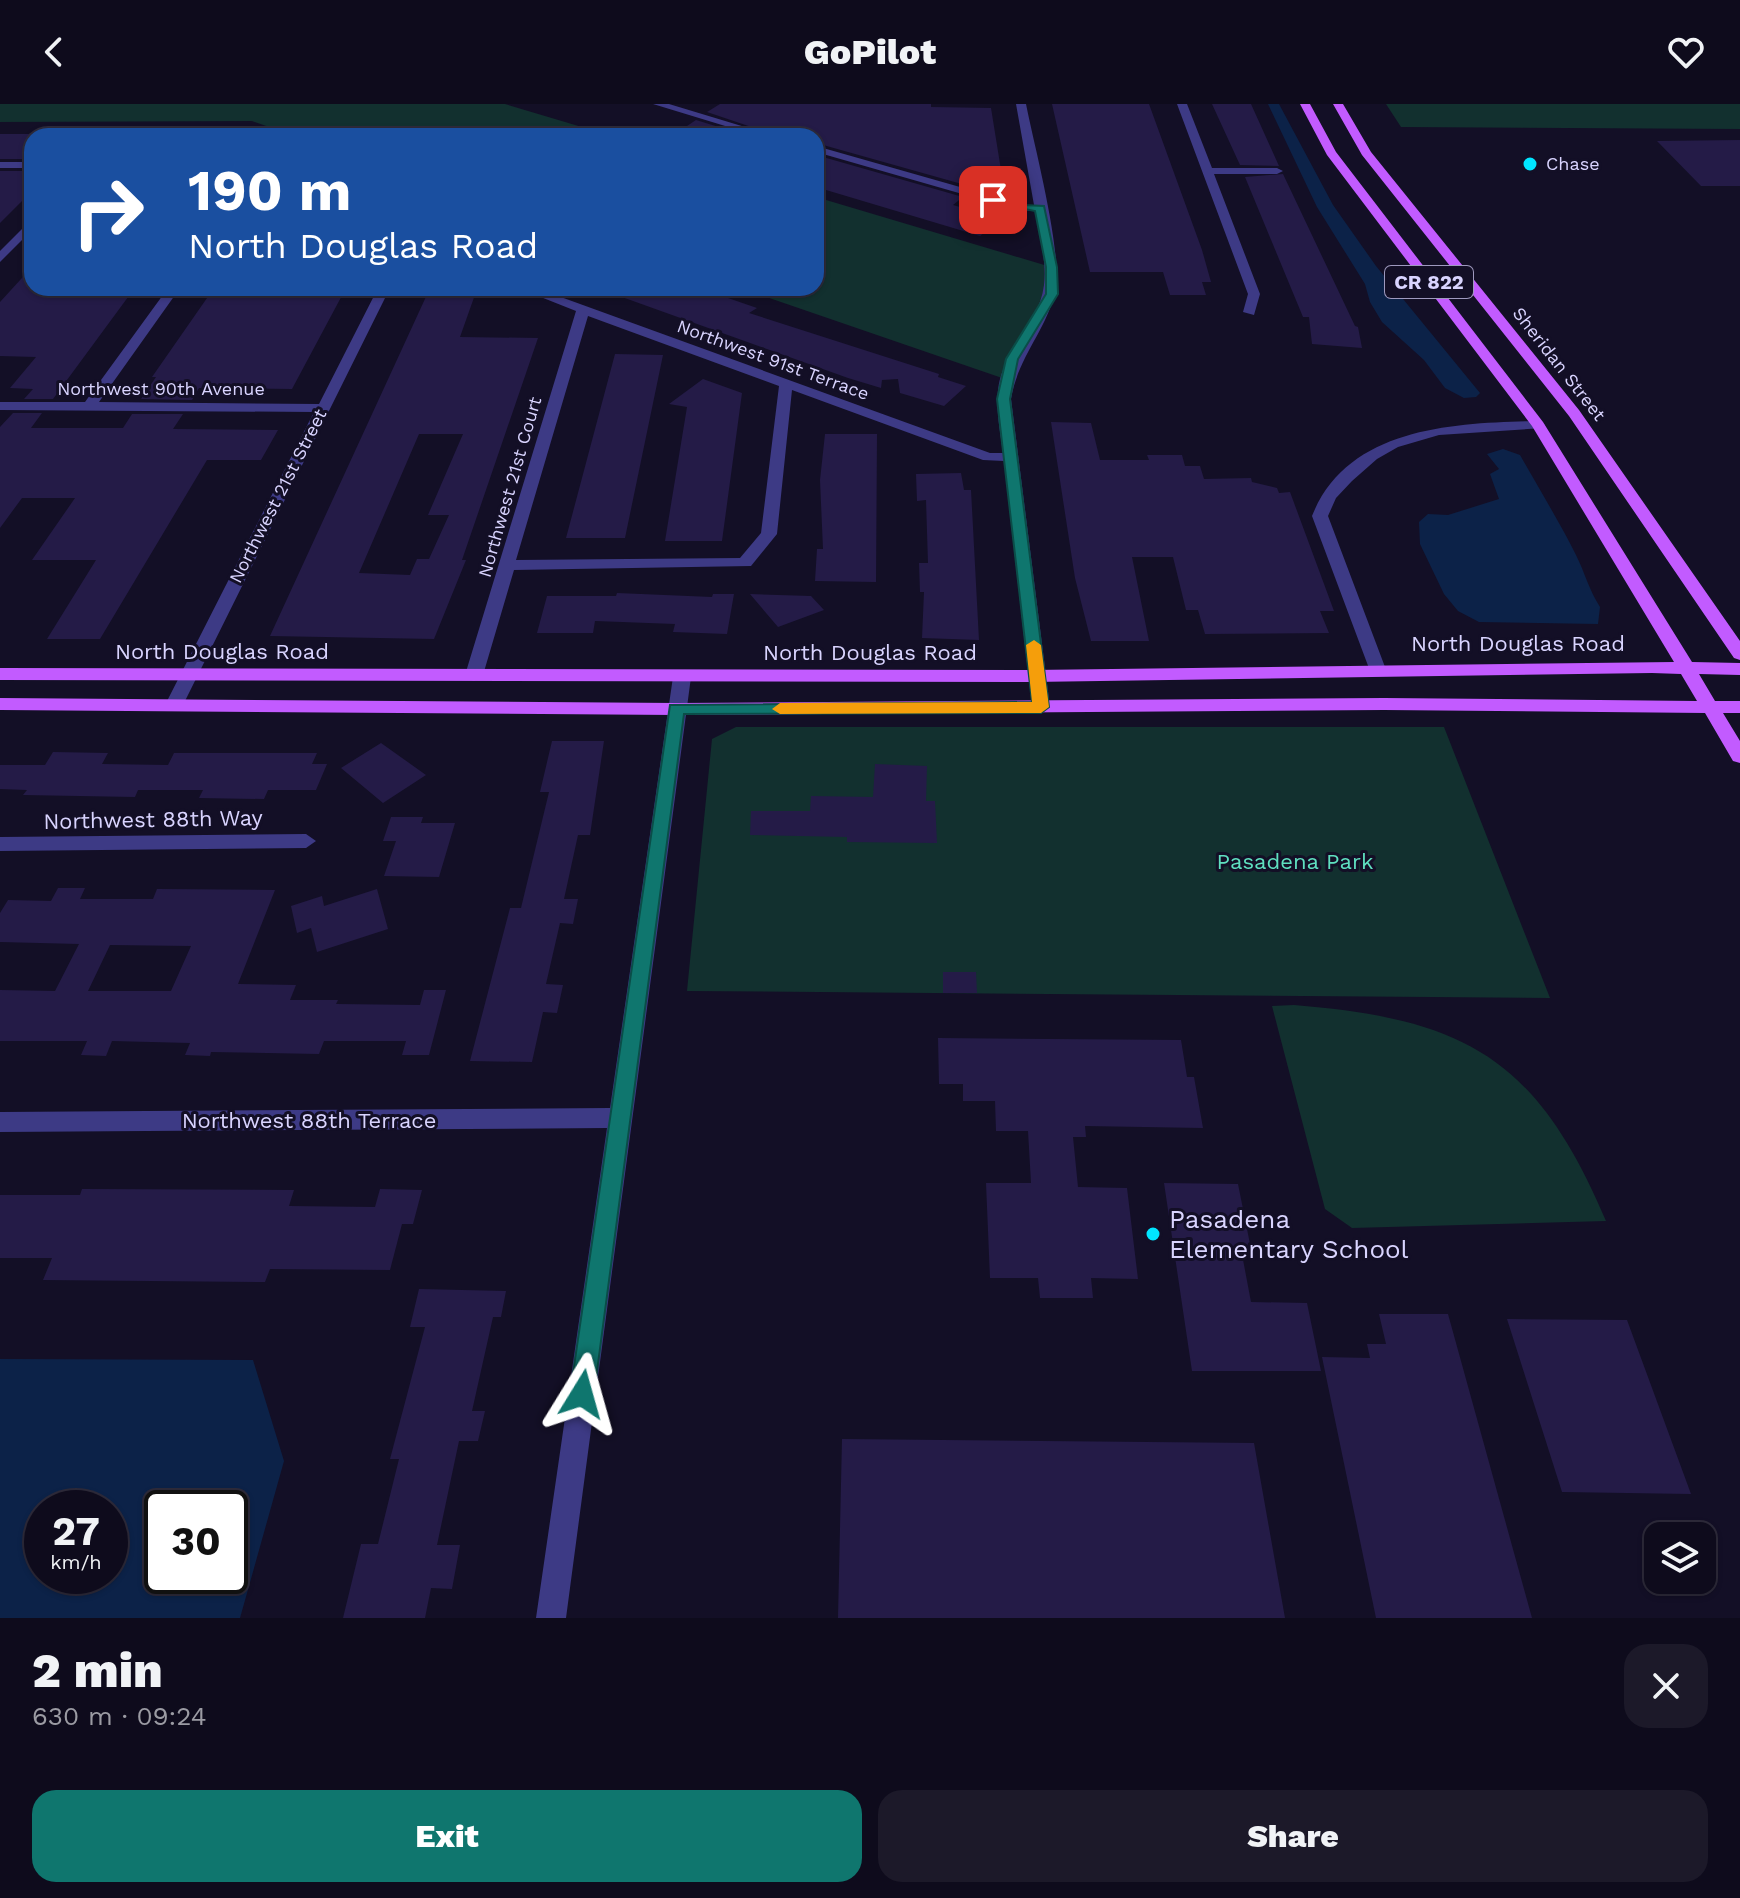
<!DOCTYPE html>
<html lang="en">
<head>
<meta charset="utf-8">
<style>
	:root { --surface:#0e0b1c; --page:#1c1929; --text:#f1f3f6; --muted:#9b9ba3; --line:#2e2b3b; --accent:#0f766e }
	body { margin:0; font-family:"Work Sans",sans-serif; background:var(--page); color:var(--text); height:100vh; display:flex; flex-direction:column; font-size:30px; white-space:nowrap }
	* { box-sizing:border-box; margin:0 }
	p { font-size:26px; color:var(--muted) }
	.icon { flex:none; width:44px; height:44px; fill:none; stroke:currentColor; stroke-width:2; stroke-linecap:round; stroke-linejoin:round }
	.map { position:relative; height:1514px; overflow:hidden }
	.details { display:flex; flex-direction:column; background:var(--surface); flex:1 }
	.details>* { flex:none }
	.hud { position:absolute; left:24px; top:24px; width:800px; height:168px; border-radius:24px; box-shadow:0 2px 6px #0004,0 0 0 2px var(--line); background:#1a4fa0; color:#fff; overflow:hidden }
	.controls { position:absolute; left:1644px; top:1418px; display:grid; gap:16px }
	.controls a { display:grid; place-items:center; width:72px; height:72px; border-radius:16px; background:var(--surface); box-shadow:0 2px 6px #0004,0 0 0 2px var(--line); font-size:40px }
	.speed { position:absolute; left:24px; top:1386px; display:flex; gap:16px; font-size:40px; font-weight:700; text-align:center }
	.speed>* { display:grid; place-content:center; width:104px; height:104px; border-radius:50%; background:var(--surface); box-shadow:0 2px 6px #0004,0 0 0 2px var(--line); line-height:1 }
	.speed small { font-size:20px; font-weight:400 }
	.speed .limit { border:4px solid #111; border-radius:12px; background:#fff; color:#111 }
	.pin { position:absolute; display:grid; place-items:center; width:68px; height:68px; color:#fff; margin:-34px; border-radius:16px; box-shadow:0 4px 12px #0006 }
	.me { position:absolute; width:88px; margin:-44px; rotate:8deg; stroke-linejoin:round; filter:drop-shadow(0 0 6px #0008) }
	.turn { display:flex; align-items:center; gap:28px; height:168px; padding:0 32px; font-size:36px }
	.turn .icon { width:104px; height:104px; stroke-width:2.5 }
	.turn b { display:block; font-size:56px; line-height:68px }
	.round { display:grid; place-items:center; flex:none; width:84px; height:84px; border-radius:24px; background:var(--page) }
	.overview { display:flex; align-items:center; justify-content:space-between; height:136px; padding:0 32px }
	h1 { font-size:48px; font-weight:800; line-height:60px }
	.cta { display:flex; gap:16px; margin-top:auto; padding:16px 32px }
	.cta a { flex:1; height:92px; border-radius:24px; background:var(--accent); color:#fff; font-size:32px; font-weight:800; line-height:92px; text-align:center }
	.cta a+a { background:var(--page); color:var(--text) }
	header { display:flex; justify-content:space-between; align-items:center; height:104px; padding:0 32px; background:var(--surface); font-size:36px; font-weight:800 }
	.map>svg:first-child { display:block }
</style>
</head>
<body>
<header><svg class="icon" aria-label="back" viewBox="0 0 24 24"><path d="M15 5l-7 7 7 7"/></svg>GoPilot<svg class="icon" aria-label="heart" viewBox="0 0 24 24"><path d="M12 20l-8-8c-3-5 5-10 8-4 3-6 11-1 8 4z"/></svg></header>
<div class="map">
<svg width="1740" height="1514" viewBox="0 0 1740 1514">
	<rect width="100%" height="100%" fill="#130f26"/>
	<path fill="#12302f" d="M0 0H505L612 32H295L252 17 0 18Z
		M1386 0H1740V25L1401 23Z
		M816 93 1051 163 1052 180 1005 275 740 184H816Z
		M736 623H1444L1550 894 687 887 712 635Z
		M1294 901C1467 915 1537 955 1606 1117L1352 1124 1325 1105 1272 902Z"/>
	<path fill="#0c2248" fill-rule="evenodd" d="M1268 0H1279L1333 101 1376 162 1480 289 1476 293 1464 294 1445 284 1424 256 1382 218 1370 198 1365 180 1317 103Z
		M1503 345 1520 351C1539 385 1559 417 1576 451 1585 469 1589 486 1600 503L1598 520 1479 518 1458 507 1444 490 1420 440 1419 418 1428 410 1448 411 1499 395 1490 370 1499 365 1487 350Z
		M0 1255 253 1256 284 1357 240 1514H0ZM110 1404V1472H42V1404ZM162 1404H230V1472H162Z"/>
	<path fill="#241b47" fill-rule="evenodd" d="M720 0H931V3L991 4 1001 66 976 84 816 39V32H778L707 8Z
		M1052 0H1149L1202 146 1211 178H1202L1206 191H1170L1163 168H1090Z
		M1212 0H1251L1279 62 1240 61Z
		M696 16 748 32H672Z
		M0 30H41L32 32V55H0Z
		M1740 36V82H1701L1657 37Z
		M816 51 963 93 953 101 1002 115 980 132 816 83Z
		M0 67H32V87L0 119Z
		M1283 70 1355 222 1358 223 1362 244 1312 240 1309 213H1303L1245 73Z
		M32 163V184H127L123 189H131L53 295H24L33 285 10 284 36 253 0 252V198Z
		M214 184H346L292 285 199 284 192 296 141 295 156 273H152Z
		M430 184 477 185 460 233 538 234 462 456H466L434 535 270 532ZM419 330H463L428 411H449L429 455H417L410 471 359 469Z
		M609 184H699L757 204 749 209 939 270 938 273 966 282 944 302 900 289 898 275 882 276 881 284 848 274 608 188Z
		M615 250 663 251 625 434H566Z
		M703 275 742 289 722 437H665L687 303 669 300Z
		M13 309H42L31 324H123L132 310H183L173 325 278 326 261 356H207L100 535H47L96 456H32L75 394H22L0 424V323Z
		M1051 318 1091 319 1100 356H1149L1147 351H1182L1185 362H1200L1204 375 1251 374 1252 378 1277 384 1279 389 1290 388 1334 507H1320L1329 529 1205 530 1198 506H1186L1173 453H1132L1149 537H1091L1075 474Z
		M825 330H877L876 478 815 477 817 445H823L820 376Z
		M961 369 964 386H971L979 536 922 534 924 488H920L919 459H928L926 396 917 397 916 370Z
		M617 489 712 493 713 490H734L727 530 673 528 675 520 595 517 593 529H537L547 492H616Z
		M750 490 811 492 824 506 778 523Z
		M552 637H604L590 731H578L564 795H578L573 820 560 819 546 880 563 881 557 909 543 908 532 958 470 957 510 804H521L549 688H540Z
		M381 639 426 671 383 699 341 664Z
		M53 648 108 649 102 660 168 661 174 649H317L312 660H327L316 686H268L264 695 199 694 203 686H138L135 693 23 691 27 686 0 685V661H45Z
		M875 660 927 662 926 697H935L937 739 847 738V733L750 731 751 707H810L811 692 873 693Z
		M391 713H423L421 719H455L439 773 384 772 396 737H383Z
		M58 784H85L80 795H153L157 785 275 786 238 880 296 881 290 896H338L336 900 420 901 424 886H446L429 951H402L406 937H324L319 950 211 948 210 952 185 951 190 939 112 937 106 952 81 951 87 937H0V886L55 887 79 840 0 838V809L8 796 51 797ZM110 841 191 842 171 887H88Z
		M377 785 388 825 317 848 311 824 297 829 291 802 322 792 324 802Z
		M943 868H976L977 889H943Z
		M938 934 1181 936 1187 973H1194L1203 1024 1085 1022 1086 1033H1073L1078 1083 1127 1084 1138 1175 1091 1174 1093 1194H1040L1038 1174H990L986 1079H1031L1028 1027H996L995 997H963V980H939Z
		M1164 1079 1238 1080 1251 1145H1241L1251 1198 1307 1199 1321 1267H1192Z
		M82 1085 294 1086 289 1102 375 1103 380 1085 422 1086 413 1120H402L390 1166 270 1165 265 1178 43 1176 52 1154H0V1091H80Z
		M419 1185 506 1187 501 1213H493L472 1307H485L478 1337H459L437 1441H460L452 1485 431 1484 425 1514H343L361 1440H378L399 1355H390L425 1223H410Z
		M1379 1210H1448L1532 1514H1376L1322 1253 1370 1254 1367 1240H1386Z
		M1507 1215 1627 1216 1691 1390 1562 1388Z
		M842 1335 1254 1339 1285 1514H838Z"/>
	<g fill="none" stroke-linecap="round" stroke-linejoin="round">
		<path fill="#3d3a85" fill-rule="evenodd" d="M653 0H669L775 32H758Z
			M1016 0H1026C1034 41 1064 153 1055 188 1046 227 1018 253 1011 295L1050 603 1047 607H1035L1032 603 1004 357 983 356 792 286 777 430 751 462 514 466 483 571 474 577 468 575 465 571 576 207 518 184H536L990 349H1003C1000 325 994 299 1000 275 1010 241 1040 216 1044 181 1047 156 1039 131 1035 107L1018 106 816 48V42L1023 101H1034ZM588 212 779 282 761 429 740 454 516 456Z
			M1177 0H1187L1212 64H1277L1283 67 1277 70H1214L1260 190 1254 211 1243 208 1248 190Z
			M0 58H32V64H0Z
			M32 115V126L0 158V147Z
			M168 184H180L99 298 319 300 378 184H390L183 601 174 607 165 601 314 308 0 306V298H85Z
			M1538 317 1545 321 1543 324 1439 331 1398 343 1377 355 1352 377 1336 394 1328 412 1385 563 1376 569 1370 567 1312 412C1348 322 1456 319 1538 317Z
			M682 567 691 573 566 1514H536L607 1024 0 1028V1008L610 1004 673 573Z
			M306 730 316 737 306 744 0 747V733Z"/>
		<path fill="#c25bff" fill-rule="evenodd" d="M1300 0H1310L1336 48 1543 318 1692 558 1740 559V571L1699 570 1715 597H1740V609H1723L1740 637V659L1733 657 1705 609 1384 606 676 611 0 606V594L676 599 1384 594 1697 597 1681 570 1652 569 1032 578 0 576V564L1032 566 1674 558 1532 322 1327 51Z
			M1333 0H1343L1371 48 1579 306 1740 537V556L1734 554 1569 312 1362 51Z"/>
	</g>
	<path fill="#0f766e" stroke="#0a4d48" stroke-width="2" d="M993 92 1023 101 1044 102 1057 163 1058 190 1018 255 1010 295 1049 603 1041 609 684 610 594 1290 591 1298 582 1302 573 1298 570 1290 670 601 1032 598 997 295 1006 255 1046 190V163L1035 107 989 98Z"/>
	<path fill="#f59e0b" d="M1034 536 1041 541 1049 603 1041 609 780 610 772 605 780 599 1032 598 1026 541Z"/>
	<g fill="#00e5ff" stroke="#130f26" stroke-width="3">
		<circle cx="1530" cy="60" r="8"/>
		<circle cx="1153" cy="1130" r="8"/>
	</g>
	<g text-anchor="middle" stroke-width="6" stroke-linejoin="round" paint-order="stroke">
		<g font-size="18" fill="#d9d4ff" stroke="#130f26" text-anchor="start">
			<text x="1546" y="66">Chase</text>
		</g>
		<g font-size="18" fill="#d9d4ff" stroke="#130f26">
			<text transform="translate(773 256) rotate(20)" y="6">Northwest 91st Terrace</text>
			<text transform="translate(1559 260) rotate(52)" y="6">Sheridan Street</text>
			<text x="161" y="291">Northwest 90th Avenue</text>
			<text transform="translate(510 383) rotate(-74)" y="6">Northwest 21st Court</text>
			<text transform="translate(278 392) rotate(-63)" y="6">Northwest 21st Street</text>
		</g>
		<rect fill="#130f26" stroke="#9e99be" stroke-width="2" x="1385" y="162" width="88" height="32" rx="6"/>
		<g font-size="20" font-weight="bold" fill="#d9d4ff">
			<text x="1429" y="185">CR 822</text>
		</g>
		<g font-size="22" fill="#d9d4ff" stroke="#130f26">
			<text x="1518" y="547">North Douglas Road</text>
			<text x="222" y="555">North Douglas Road</text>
			<text x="870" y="556">North Douglas Road</text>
			<text transform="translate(153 715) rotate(-1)" y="8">Northwest 88th Way</text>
			<text x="309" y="1024">Northwest 88th Terrace</text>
		</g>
		<g font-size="22" fill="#5fe0c0" stroke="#130f26">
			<text x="1295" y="765">Pasadena Park</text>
		</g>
		<g font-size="26" fill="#d9d4ff" stroke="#130f26" text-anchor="start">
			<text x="1169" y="1124">Pasadena<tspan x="1169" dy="30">Elementary School</tspan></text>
		</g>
	</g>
</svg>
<div class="controls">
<a><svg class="icon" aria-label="layers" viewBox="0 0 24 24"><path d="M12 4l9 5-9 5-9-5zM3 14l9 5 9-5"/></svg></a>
</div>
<div class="speed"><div>27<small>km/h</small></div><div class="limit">30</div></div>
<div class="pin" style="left:993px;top:96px;background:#d93025"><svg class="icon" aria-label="arrive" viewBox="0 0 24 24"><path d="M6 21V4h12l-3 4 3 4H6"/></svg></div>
<svg class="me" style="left:582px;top:1290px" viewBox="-20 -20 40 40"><path d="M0-17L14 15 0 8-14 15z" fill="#0f766e" stroke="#fff" stroke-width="4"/></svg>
<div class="hud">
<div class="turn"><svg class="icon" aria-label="right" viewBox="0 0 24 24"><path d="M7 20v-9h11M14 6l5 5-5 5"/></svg><div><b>190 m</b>North Douglas Road</div></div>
</div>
</div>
<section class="details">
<div class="overview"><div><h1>2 min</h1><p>630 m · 09:24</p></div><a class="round"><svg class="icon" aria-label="close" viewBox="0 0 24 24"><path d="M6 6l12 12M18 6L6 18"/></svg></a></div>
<div class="cta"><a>Exit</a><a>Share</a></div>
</section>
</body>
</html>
